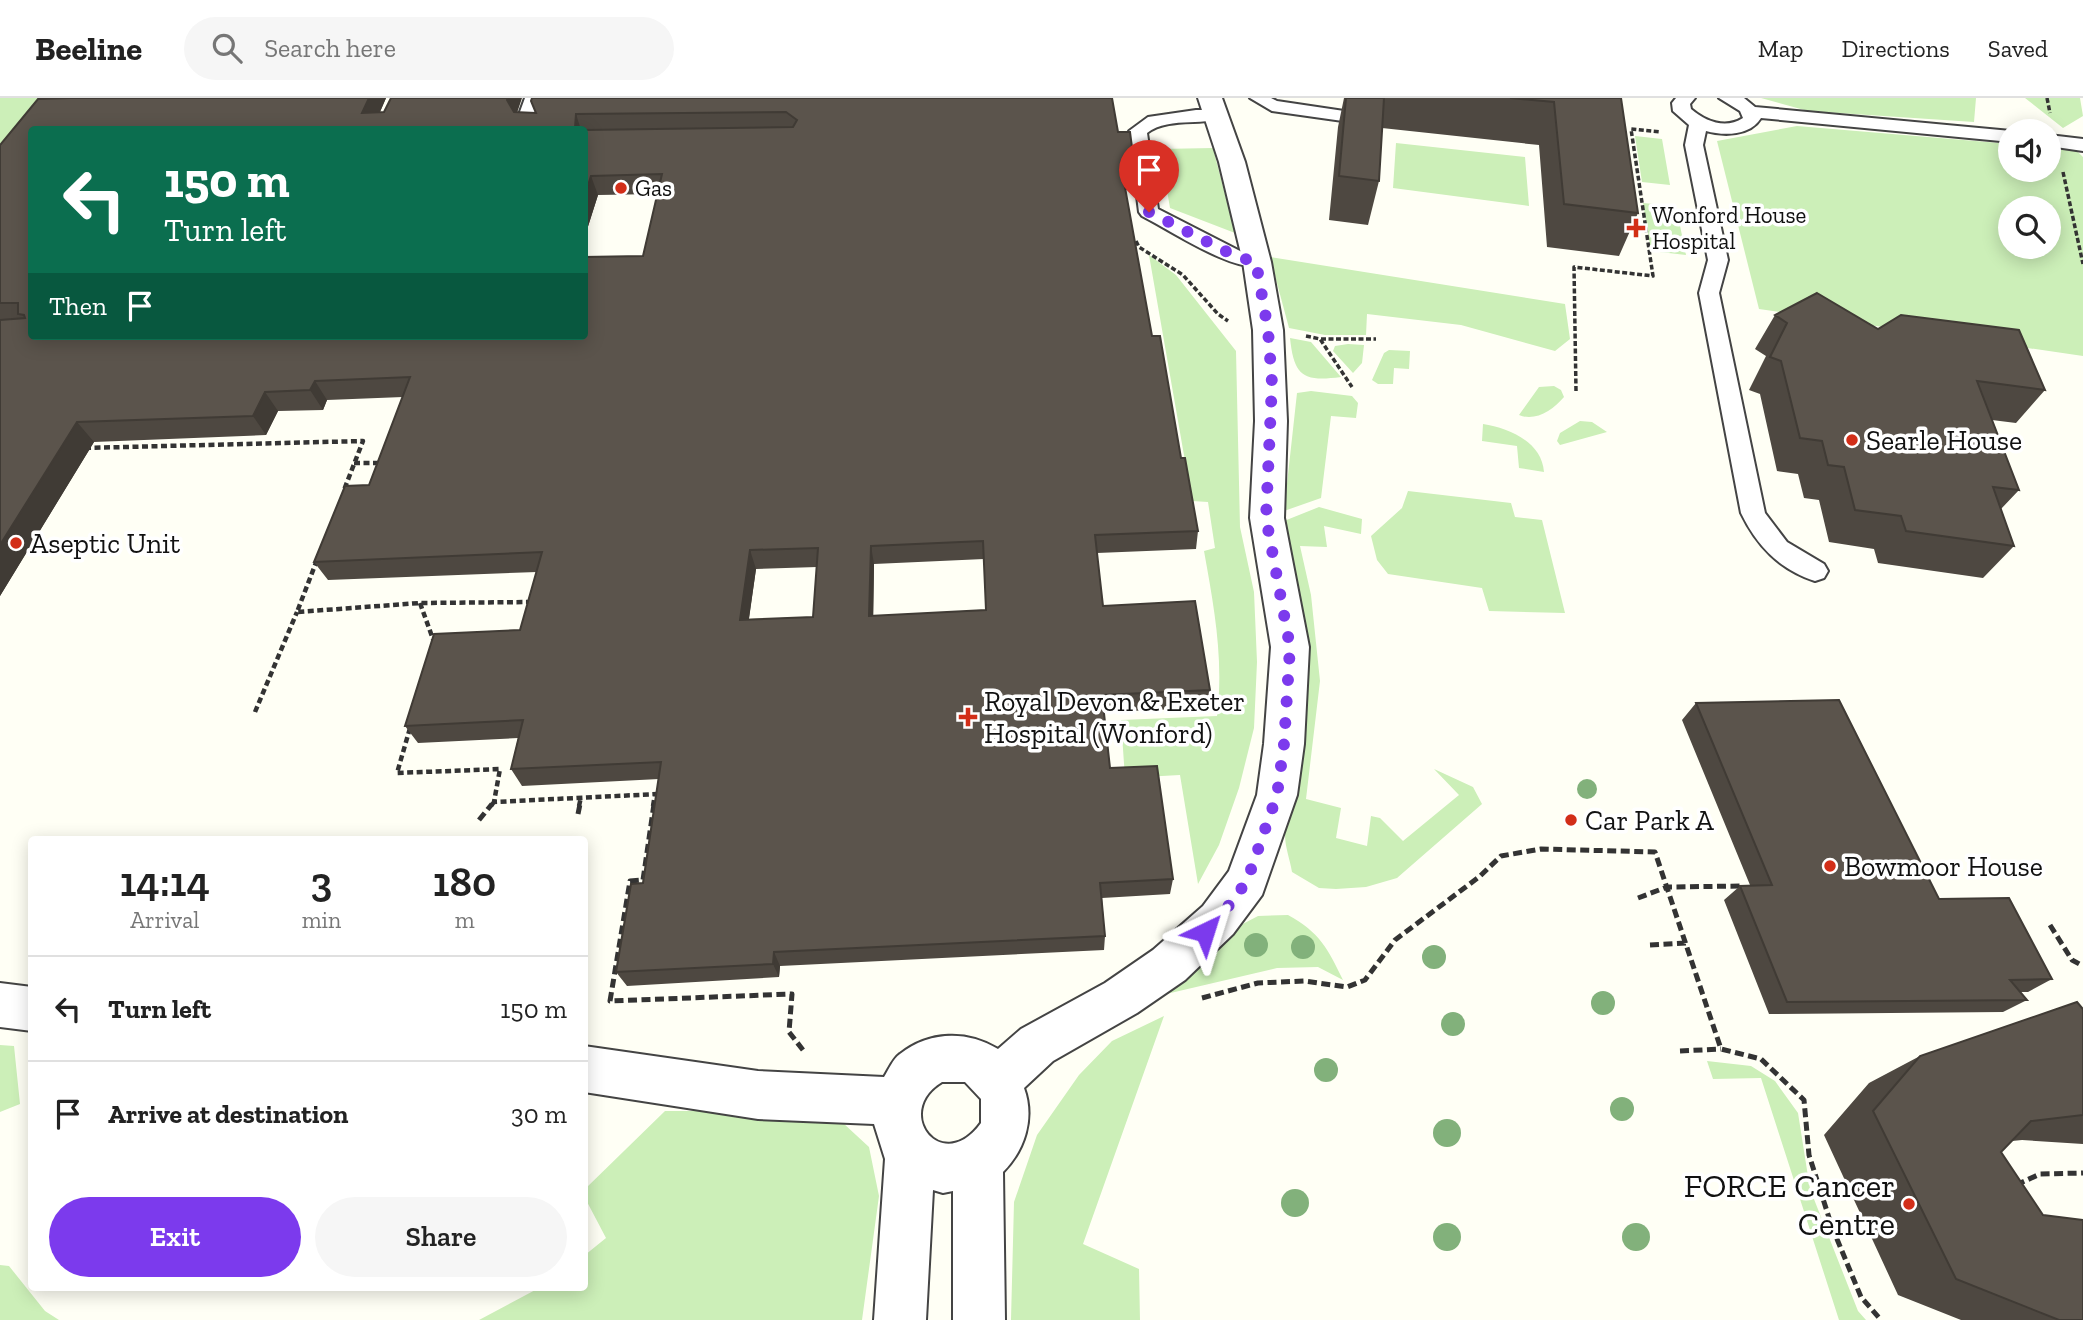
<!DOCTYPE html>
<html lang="en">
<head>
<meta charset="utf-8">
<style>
	:root { --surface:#fff; --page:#f6f6f6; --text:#222; --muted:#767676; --line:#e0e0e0; --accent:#7c3aed }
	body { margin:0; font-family:"Zilla Slab",serif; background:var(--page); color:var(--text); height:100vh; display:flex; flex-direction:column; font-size:26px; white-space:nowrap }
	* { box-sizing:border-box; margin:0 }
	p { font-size:23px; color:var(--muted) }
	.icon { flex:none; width:38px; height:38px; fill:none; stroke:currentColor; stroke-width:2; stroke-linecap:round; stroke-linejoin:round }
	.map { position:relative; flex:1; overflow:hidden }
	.panel { position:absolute; left:28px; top:738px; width:560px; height:455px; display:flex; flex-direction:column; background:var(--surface); border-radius:7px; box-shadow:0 4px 18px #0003 }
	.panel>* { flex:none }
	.hud { position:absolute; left:28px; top:28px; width:560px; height:214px; border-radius:7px; box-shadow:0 4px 18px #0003; background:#0b6e4f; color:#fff; overflow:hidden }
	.fabs { position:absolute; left:1998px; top:21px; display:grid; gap:14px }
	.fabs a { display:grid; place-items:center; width:63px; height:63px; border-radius:50%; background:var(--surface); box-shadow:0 4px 18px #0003; font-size:35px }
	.pin { position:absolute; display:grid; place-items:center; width:60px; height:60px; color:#fff; margin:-72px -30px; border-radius:50% 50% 50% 0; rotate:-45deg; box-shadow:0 0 7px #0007 }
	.pin .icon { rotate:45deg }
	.me { position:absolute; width:77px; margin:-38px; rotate:41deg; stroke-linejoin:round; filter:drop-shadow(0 0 5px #0008) }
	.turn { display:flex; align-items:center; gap:24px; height:147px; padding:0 21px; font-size:32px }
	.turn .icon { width:91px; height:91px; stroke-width:2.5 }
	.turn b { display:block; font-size:49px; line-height:60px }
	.then { display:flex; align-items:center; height:66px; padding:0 21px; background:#0003; gap:14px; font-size:26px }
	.eta { display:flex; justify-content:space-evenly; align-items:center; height:119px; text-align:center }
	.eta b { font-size:42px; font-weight:600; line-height:49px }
	.action { display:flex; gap:14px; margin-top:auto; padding:14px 21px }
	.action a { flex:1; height:80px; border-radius:42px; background:var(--accent); color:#fff; font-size:28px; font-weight:600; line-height:80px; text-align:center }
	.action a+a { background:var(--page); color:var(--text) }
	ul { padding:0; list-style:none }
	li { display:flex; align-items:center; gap:21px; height:105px; padding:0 21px; border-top:2px solid var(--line) }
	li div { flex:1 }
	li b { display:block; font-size:26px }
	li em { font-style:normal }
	header { display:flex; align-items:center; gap:42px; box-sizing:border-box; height:98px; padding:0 35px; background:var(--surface); border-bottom:2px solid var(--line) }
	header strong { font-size:33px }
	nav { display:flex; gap:38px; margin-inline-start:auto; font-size:24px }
	.search { width:490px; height:63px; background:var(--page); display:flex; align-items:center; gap:18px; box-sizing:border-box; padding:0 24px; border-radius:38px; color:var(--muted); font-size:26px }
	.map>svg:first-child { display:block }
</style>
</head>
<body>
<header>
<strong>Beeline</strong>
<div class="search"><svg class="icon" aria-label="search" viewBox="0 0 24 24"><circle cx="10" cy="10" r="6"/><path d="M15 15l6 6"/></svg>Search here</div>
<nav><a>Map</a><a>Directions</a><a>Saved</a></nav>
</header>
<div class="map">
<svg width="2083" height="1222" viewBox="0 0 2083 1222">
	<rect width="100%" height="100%" fill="#fffff5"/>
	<path fill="#ccefb8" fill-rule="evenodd" d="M0 0H97L38 18 0 60Z
		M1761 0H1976L1974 24 1808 13Z
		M2025 0H2080L2083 18 2063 30Z
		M1797 28 2011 46V72H2049V50L2076 52 2083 59V258L1759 211 1717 43ZM2011 110H2049V149H2011Z
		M1635 38 1662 41 1670 87 1642 84Z
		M1396 45 1525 59 1529 108 1393 90Z
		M1213 50 1235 135 1170 110 1160 51Z
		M1643 105 1676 108 1686 157 1651 153Z
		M1149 157 1176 177 1236 253 1240 429 1254 494 1257 564 1254 630 1239 690 1219 747 1198 786 1180 677 1125 680 1121 622 1217 618C1224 561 1214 509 1204 453L1215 450 1208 404 1192 403Z
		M1270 159 1565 206 1570 241 1555 253 1461 227 1367 216 1366 237H1325L1289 230Z
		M1290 240 1311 244 1341 279C1303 284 1294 278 1290 240Z
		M1348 246 1364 247 1362 265 1353 275 1333 253 1335 248Z
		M1389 252 1410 253 1409 271 1394 270 1393 286H1378L1372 282 1384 255Z
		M1554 288 1561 292 1564 299C1553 312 1535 324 1519 317L1539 289Z
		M1311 293 1352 298 1358 305 1356 320 1331 318 1321 400 1284 413 1297 295Z
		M1580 323 1592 324 1607 334 1560 347 1557 343 1560 335Z
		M1483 326C1509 330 1542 344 1544 374L1519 370 1517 348 1482 343Z
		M1408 393 1511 405 1515 419 1542 422 1565 515 1489 513 1482 490 1388 476 1377 462 1371 438 1402 410Z
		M1319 409 1362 421 1361 436 1324 428 1327 449 1300 448 1311 497 1320 583 1306 701 1341 710 1336 740 1367 748 1371 718 1380 720 1403 743 1459 697 1434 671 1473 689 1482 706 1397 780 1366 789 1336 791 1319 790 1292 774C1290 762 1285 749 1285 737 1286 706 1299 677 1303 647 1315 568 1303 499 1284 423Z
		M1288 817C1320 835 1327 849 1343 882L1318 869 1277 870 1162 897 1237 829 1258 818Z
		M1164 918 1083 1146 1139 1171 1140 1222H1011L1014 1104 1037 1037 1079 977 1112 943Z
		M0 947 14 948 20 1006 0 1014Z
		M1707 963 1751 968 1775 983 1798 1015 1810 1091 1858 1213 1866 1222H1839L1761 980 1713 981Z
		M665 1013H713L843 1025 869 1049 879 1098 862 1222H479L539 1190H584L585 1157 606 1140 585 1100V1091Z
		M0 1167 9 1168 45 1213 59 1222H0Z"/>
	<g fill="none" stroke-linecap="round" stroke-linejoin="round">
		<g stroke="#444" stroke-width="4">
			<path id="service" d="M525 0H543L535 22 541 32H523L517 22Z
				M1250 0H1271L1277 3 1371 17 1380 22 1371 27 1272 13Z
				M1676 0H1695L1690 6 1691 11C1706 24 1726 31 1743 20L1740 13 1719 0H1744L1755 9 2011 33V44L1761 20C1750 38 1724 38 1706 33L1703 47 1728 162 1719 195 1765 415 1787 444 1824 466 1828 473 1824 480 1815 483C1779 471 1757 448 1741 415L1699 195 1708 162 1685 47 1689 27 1673 13 1672 5Z
				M1196 12H1215L1224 17C1212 30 1170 17 1147 35L1158 111 1242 154 1264 160 1267 164 1264 168C1235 176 1170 132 1142 118L1139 114 1129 33 1148 19Z
				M2049 37 2083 41V53L2049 48Z"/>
		</g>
		<g stroke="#444" stroke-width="4">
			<path id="minor" d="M1198 0H1222L1245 64 1271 164 1283 232 1287 323 1284 420 1309 549 1304 646 1297 697 1262 797 1233 836 1185 882 1137 915 1053 963 1024 990C1035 1020 1025 1052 1003 1074L1005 1222H953V1093L943 1095 933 1092 926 1222H874L885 1061 874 1026 758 1021 584 994V948L758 973 884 979C889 971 893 961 900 956 929 933 967 932 998 951L1021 931 1105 885 1153 852 1203 808 1229 773 1257 697 1264 646 1271 549 1250 420 1255 323 1253 232 1243 164 1219 64ZM942 984H965L981 1001V1025C942 1079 892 1014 942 984Z
				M0 885 32 889V933L0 929Z"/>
		</g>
		<path stroke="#333" stroke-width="3.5" stroke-dasharray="5 2.5" stroke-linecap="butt" d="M2047 0 2050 15
			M2063 74 2083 166
			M1136 143 1139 149 1183 177 1218 216 1228 223
			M1306 238 1320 241 1352 289
			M1321 241H1376
			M1576 293 1574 169 1653 178 1631 31 1660 34"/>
		<path stroke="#333" stroke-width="4.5" stroke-dasharray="6 3.5" stroke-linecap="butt" d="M85 350 363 343 344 392
			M354 365H381
			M317 462 297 514 420 505 534 504
			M420 505 434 544
			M255 614 297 514
			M410 630 397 675 500 671 494 704 658 696
			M491 708 494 704
			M579 708 581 699
			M653 708 655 696"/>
		<path stroke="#333" stroke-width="5" stroke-dasharray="9 4.5" stroke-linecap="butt" d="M654 706 643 782 630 783 610 903 792 896 789 934 803 952
			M578 716 580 706
			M479 722 492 706
			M1638 800 1667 789 1743 788
			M2050 827 2072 862 2083 868
			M1650 847 1687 845
			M1202 900 1258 885 1304 883 1347 889 1365 882 1395 842 1479 779 1501 758 1541 751 1655 754 1721 951 1761 961 1804 1002 1809 1057 1832 1129 1861 1199 1881 1222
			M1680 953 1721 951
			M2016 1087 2040 1076 2083 1075"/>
		<use href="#service" fill="#fff" fill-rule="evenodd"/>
		<use href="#minor" fill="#fff" fill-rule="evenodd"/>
	</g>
	<g fill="#82b17b">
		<circle cx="1587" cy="691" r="10"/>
		<circle cx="1256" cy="847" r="12"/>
		<circle cx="1303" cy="849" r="12"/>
		<circle cx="1434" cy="859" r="12"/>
		<circle cx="1603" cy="905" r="12"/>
		<circle cx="1453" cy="926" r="12"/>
		<circle cx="1326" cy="972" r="12"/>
		<circle cx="1622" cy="1011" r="12"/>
		<circle cx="1447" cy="1035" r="14"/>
		<circle cx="1295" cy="1105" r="14"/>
		<circle cx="1447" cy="1139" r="14"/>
		<circle cx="1636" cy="1139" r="14"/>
	</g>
	<path fill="#4e4841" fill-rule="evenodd" d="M71 0H386L380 14 535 15 1112 0 1118 34 1135 72 1134 91 1125 92 1152 238 1198 433 1196 451 1097 455 1103 508 1210 592 1206 610 1104 614 1110 670 1173 781 1170 796 1102 800 1105 838 1104 852 780 868 779 879 627 888 616 874 643 785 659 681 522 688 511 671 518 640 418 645 405 628 520 532 537 474 328 482 314 464 369 387 403 299 327 302 323 312 278 313 266 337 94 344 0 498V47ZM32 32H584V141L598 97 658 96 643 158 32 238ZM984 461 986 512 873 518 874 466ZM817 469 813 519 749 521 756 471Z
		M1344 0H1621L1638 115 1619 158 1547 149 1539 47 1382 30 1379 83 1368 127 1329 122 1338 29Z
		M1775 217 1878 231 2045 292 2016 325 1992 322 2019 392 2001 411 2014 448 1983 480 1878 465 1874 451 1829 444 1819 402 1804 400 1798 376 1777 373 1760 296 1749 292 1766 258 1755 251Z
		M1696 605 1939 801 2052 881 2028 894H2020L2027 902 2003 914 1769 916 1724 802 1740 788 1750 787 1682 622Z
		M2083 911V1046L2022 1042 2012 1043 2001 1054 2083 1222H1961L1898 1197 1824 1037 1869 985 1920 958Z"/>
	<path fill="#403b35" d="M369 0H386L372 32 362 15Z
		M508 0H522L515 21 507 2Z
		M576 16 581 32H576L575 30Z
		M591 78 598 97 584 141V100Z
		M315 283 327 302 323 312 310 292Z
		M265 294 278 313 266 337 253 318Z
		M77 324 94 344 0 498V447Z
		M871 448 874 466 873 536 869 518Z
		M750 452 756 471 746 540 740 522Z
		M774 854 780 868 779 879 773 866Z"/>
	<path fill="#5b544c" stroke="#403b35" stroke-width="2" fill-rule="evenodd" d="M71 0H369L362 15 384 14 391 0H508L507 2 514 14 536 15 531 3 532 0H1112L1118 34H1130L1135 72 1122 73 1152 238H1160L1181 360H1185L1198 433 1095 437 1103 508 1195 503 1210 592 1102 597 1110 670 1157 668 1173 781 1100 785 1105 838 774 854 773 866 616 874 631 786 643 785 661 664 511 671 523 622 405 628 434 536 520 532 542 454 314 464 345 388 369 387 410 279 315 283 310 292 265 294 253 318 77 324 0 447V222L25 220 24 217 18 216V205H0V47L38 1ZM786 14 797 22 793 29 584 32V100L591 78 662 76 643 158 584 159V238H32V32H577L575 30 576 16ZM983 443 986 512 869 518 871 448ZM818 450 813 519 740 522 750 452Z
		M1346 0H1384L1379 83 1339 78Z
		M1510 0H1621L1638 115 1564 106 1554 4Z
		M1817 195 1878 231 1901 217 2019 232 2045 292 1977 283 2019 392 1993 389 2014 448 1906 433 1901 418 1855 412 1844 369 1828 367 1822 343 1800 340 1781 263 1770 259 1787 225 1775 217Z
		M1839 602 1939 801 2009 800 2052 881 2010 882 2027 902 1787 904 1740 788 1772 787 1696 605Z
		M2077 904 2083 911V1017L2031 1023 2001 1054 2043 1117 2083 1122V1222H2059L1956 1181 1873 1013 1920 958Z"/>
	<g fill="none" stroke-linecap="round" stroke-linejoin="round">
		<path stroke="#7c3aed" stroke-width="12" stroke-dasharray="0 21.6" d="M1149 114 1235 158 1256 164 1268 232 1272 285 1266 420 1290 549 1284 646 1277 697 1247 783 1218 822 1205 834"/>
	</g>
	<g fill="#d22e18" stroke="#fff" stroke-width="2.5">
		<circle cx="621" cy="90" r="7"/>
		<path d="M1632.5 119.5h7v7h7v7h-7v7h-7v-7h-7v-7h7z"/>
		<circle cx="1852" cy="342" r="7"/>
		<circle cx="16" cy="445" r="7"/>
		<path d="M964.5 608.5h7v7h7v7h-7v7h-7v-7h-7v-7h7z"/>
		<circle cx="1571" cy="722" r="7"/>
		<circle cx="1830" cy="768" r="7"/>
		<circle cx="1909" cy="1106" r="7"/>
	</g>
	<g text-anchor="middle" stroke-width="7" stroke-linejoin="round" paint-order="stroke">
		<g font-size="23" fill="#111" stroke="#fff" text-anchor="start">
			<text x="635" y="98">Gas</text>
			<text x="1652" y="125">Wonford House<tspan x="1652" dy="26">Hospital</tspan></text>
		</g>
		<g font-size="28" fill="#111" stroke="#fff" text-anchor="start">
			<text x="1866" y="352">Searle House</text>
			<text x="30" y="455">Aseptic Unit</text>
			<text x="984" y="613">Royal Devon &amp; Exeter<tspan x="984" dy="32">Hospital (Wonford)</tspan></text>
			<text x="1585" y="732">Car Park A</text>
			<text x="1844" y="778">Bowmoor House</text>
		</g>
		<g font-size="33" fill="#111" stroke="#fff" text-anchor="end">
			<text x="1895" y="1099">FORCE Cancer<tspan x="1895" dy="38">Centre</tspan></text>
		</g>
	</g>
</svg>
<div class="fabs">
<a><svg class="icon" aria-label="sound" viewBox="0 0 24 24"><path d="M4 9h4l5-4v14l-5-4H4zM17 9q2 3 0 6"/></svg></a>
<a><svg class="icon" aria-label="search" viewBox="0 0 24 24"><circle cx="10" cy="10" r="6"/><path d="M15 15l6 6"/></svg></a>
</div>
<div class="pin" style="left:1149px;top:114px;background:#d93025"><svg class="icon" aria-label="arrive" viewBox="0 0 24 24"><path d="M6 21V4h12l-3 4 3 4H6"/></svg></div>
<svg class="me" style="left:1205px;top:834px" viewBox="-20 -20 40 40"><path d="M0-17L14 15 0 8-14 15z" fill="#7c3aed" stroke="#fff" stroke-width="4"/></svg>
<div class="hud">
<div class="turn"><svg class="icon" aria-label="left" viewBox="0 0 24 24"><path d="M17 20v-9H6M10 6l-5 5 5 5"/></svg><div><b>150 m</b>Turn left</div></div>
<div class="then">Then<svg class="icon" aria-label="arrive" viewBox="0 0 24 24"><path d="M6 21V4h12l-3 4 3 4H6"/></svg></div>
</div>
<section class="panel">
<div class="eta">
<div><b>14:14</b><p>Arrival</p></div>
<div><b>3</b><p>min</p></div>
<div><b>180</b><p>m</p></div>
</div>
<ul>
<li><svg class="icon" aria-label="left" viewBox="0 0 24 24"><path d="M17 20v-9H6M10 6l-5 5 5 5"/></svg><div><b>Turn left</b></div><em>150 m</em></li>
<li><svg class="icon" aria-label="arrive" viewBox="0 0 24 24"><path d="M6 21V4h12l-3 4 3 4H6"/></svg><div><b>Arrive at destination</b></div><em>30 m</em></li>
</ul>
<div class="action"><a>Exit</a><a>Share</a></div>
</section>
</div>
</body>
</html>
